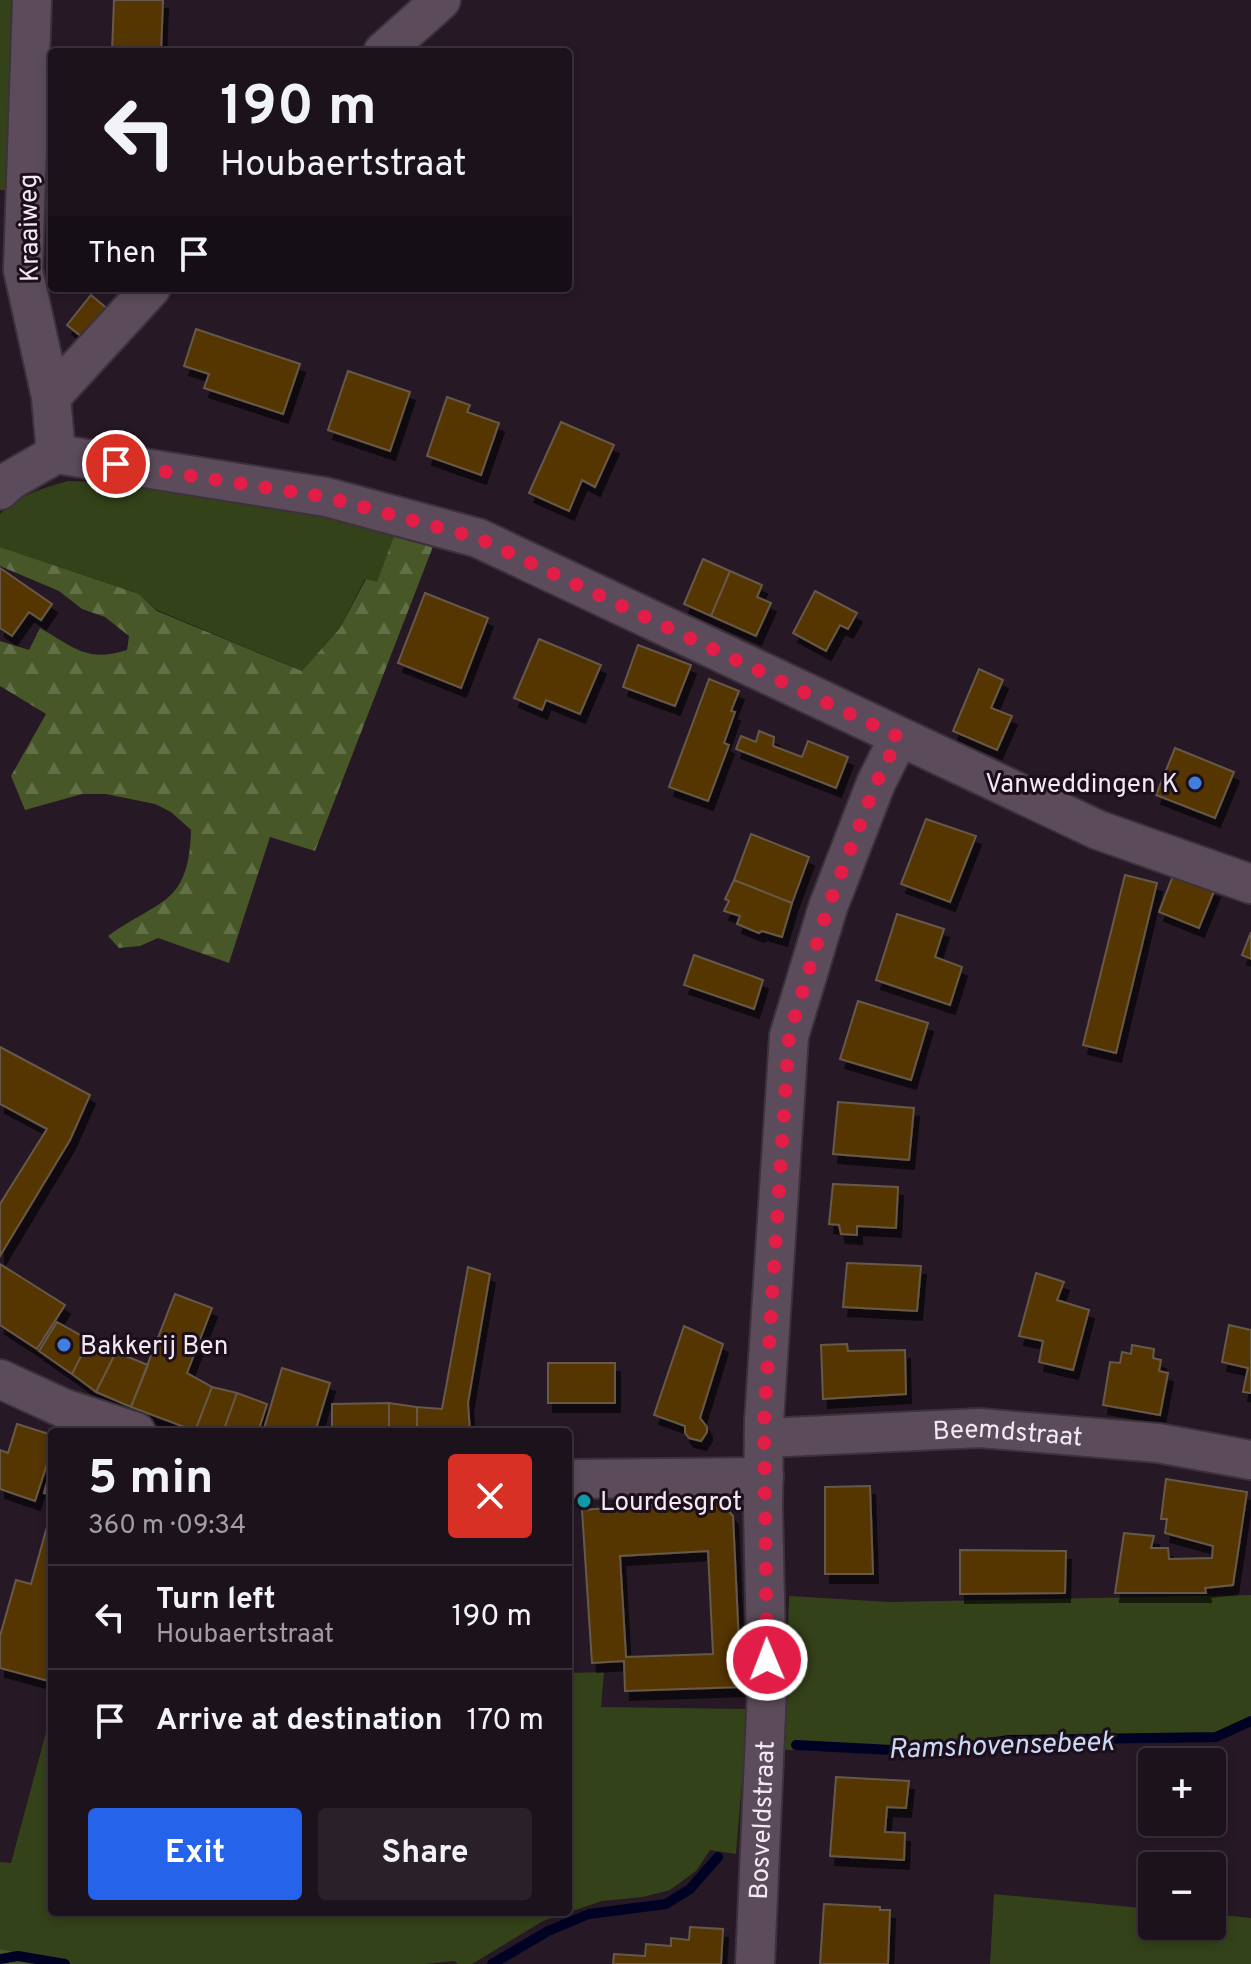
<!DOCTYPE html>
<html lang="en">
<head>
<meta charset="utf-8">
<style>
	:root { --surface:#1c121c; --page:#292029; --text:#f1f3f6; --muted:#a09ea3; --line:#3a323b; --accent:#2563eb }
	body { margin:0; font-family:Overpass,sans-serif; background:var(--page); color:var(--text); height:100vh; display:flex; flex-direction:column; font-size:30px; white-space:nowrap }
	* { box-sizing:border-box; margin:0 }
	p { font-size:26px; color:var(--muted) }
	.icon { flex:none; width:44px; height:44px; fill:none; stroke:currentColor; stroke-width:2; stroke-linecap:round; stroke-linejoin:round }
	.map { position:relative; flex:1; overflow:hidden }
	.sheet { position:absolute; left:48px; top:1428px; width:524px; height:488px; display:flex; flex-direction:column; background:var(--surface); border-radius:8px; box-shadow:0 4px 12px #0003,0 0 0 2px var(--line) }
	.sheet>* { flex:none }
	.banner { position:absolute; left:48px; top:48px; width:524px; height:244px; border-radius:8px; box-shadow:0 4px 12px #0003,0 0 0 2px var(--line); background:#1c121c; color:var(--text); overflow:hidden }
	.fabs { position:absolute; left:1138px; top:1748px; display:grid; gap:16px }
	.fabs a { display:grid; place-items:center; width:88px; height:88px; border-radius:8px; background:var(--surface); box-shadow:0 4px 12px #0003,0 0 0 2px var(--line); font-size:40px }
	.pin { position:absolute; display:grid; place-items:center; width:68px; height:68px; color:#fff; margin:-34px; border:4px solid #fff; border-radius:50%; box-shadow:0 2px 8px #0007 }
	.me { position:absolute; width:88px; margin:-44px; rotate:359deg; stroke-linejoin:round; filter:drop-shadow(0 0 6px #0008) }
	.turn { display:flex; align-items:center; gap:28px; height:168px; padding:0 40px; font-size:36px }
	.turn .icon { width:104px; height:104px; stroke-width:2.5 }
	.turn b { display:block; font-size:56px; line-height:68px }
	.then { display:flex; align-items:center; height:76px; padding:0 40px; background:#0003; gap:16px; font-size:30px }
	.round { display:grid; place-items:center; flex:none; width:84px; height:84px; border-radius:8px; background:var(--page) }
	.head { display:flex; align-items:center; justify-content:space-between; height:136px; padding:0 40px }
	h1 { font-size:48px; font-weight:700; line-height:60px }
	.primary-button { display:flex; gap:16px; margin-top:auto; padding:16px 40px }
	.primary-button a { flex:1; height:92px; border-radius:8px; background:var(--accent); color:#fff; font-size:32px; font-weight:700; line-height:92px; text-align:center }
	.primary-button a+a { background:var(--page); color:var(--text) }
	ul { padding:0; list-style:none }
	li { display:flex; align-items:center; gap:24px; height:104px; padding:0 40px; border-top:2px solid var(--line) }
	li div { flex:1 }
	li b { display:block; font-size:30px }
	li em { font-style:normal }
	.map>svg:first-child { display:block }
</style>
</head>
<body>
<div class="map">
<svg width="1251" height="1964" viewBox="0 0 1251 1964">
	<defs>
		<pattern id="forest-firs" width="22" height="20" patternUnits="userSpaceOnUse" patternTransform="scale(2)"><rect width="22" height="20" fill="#475727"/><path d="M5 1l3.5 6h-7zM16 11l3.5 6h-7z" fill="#626f47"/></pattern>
		<filter id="shadow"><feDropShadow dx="5" dy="9" stdDeviation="0" flood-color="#0009"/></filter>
	</defs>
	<rect width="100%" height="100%" fill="#261825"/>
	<path fill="#344219" d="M0 0H21L12 176 6 190H0Z
		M68 481 146 483 280 505 395 533 377 583 365 579 340 628 302 671 157 610 139 594 0 547V514C19 495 43 488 68 481Z
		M1251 1595V1724L1231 1732 942 1748 784 1750 789 1596 889 1602Z
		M604 1672 601 1707 748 1709 736 1854 710 1850 696 1871 670 1890 643 1897 602 1901 543 1921 472 1964H458L454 1961 425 1964H70L0 1949V1862L11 1863 48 1725H52V1912H568V1673Z
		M994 1894 1152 1909V1926H1212V1914L1251 1918V1964H990Z"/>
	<path fill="url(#forest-firs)" d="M395 533 434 544 315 851 270 837 229 963 158 938 140 946 119 948 108 936C159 899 189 906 191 830L171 812 155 804 106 794H82L25 810 11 776 46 714 0 686V641L29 650 40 628C74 647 87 663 127 650L129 636 105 617 82 609 59 591 0 566V547L139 594 157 611 302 671 340 628 366 579 377 582Z
		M0 1949 70 1964H0Z"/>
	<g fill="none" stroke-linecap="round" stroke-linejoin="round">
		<path stroke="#000223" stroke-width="10" d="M796 1745 931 1752 1009 1740 1216 1737 1251 1721
			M0 1959 18 1956 65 1964
			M492 1964 548 1931 589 1914 666 1904 690 1889 718 1857"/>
	</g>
	<path fill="#553602" stroke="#675948" stroke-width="2" fill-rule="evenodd" filter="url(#shadow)" d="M114 0H163L161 52H112Z
		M91 295 110 311 87 341 67 325Z
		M196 329 300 364 283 414 204 388 209 374 184 366Z
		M348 371 410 392 390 451 328 430Z
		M447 397 470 405 467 412 499 423 481 475 427 456Z
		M561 422 614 445 595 487 582 480 569 511 529 493Z
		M703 559 730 571 711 616 684 604Z
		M0 568 52 604 41 620 29 612 12 636 0 628Z
		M730 571 762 585 757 597 771 603 756 636 711 616Z
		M815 591 857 613 848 629 840 625 826 651 793 633Z
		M425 593 488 618 461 688 398 663Z
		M539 639 601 665 580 714 546 700 542 710 514 698Z
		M638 645 691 665 675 706 623 687Z
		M979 669 1003 680 991 708 1012 716 997 750 953 731Z
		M709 679 739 691 731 711 735 712 724 743 729 745 708 801 669 787Z
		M759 731 774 737 773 746 802 757 808 741 848 757 836 788 736 749 741 736 756 742Z
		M1175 748 1234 772 1215 818 1156 795Z
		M926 819 976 836 950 902 901 884Z
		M751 834 809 857 792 903 734 880Z
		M1174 873 1215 889 1199 928 1159 912Z
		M1125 875 1157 883 1116 1053 1083 1045Z
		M734 880 792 903 782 937 762 931 759 933 737 924 740 916 724 911 729 901 725 899Z
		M897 914 944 929 935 957 962 967 950 1005 876 980Z
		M1251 932V959L1242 955Z
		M694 955 763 980 754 1009 684 985Z
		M858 1001 928 1023 911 1080 840 1059Z
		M0 1047 90 1095 70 1140 0 1256V1204L47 1129 0 1104Z
		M838 1102 914 1108 909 1160 833 1154Z
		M833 1184 898 1187 896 1228 857 1226V1235L841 1234 839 1225 829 1224Z
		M847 1263 921 1266 917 1311 843 1307Z
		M0 1264 65 1305 37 1349 0 1325Z
		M468 1267 490 1274 468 1403 470 1432H417V1407L442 1409Z
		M1036 1273 1064 1282 1057 1300 1089 1310 1073 1370 1039 1362 1043 1341 1019 1336Z
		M175 1294 212 1308 187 1373 212 1387 195 1431 131 1407Z
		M57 1322 89 1340 72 1374 39 1351Z
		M1229 1325 1251 1330V1393L1243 1392 1248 1368 1222 1362Z
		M684 1326 723 1344 700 1418 707 1427V1432L701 1441 689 1438 685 1433V1426L654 1415Z
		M89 1340 116 1352 96 1392 72 1374Z
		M847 1344 848 1351 905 1350 906 1394 823 1399 821 1345Z
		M1132 1345 1154 1349 1153 1358 1161 1360 1159 1371 1168 1373 1160 1415 1103 1405 1110 1362 1120 1363 1122 1352 1131 1354Z
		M116 1352 148 1365 131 1407 96 1392Z
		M548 1363H615V1403H548Z
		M282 1368 330 1383 315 1432H263Z
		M212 1387 237 1393 223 1432 195 1431Z
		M237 1393 267 1404 258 1432H223Z
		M389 1403 417 1407V1432H389Z
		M389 1403V1432H332V1404Z
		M17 1424 52 1435V1449L35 1501 0 1489V1450L8 1453Z
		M52 1465V1495L44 1493Z
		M1166 1479 1247 1492 1233 1585 1205 1588 1206 1593H1115L1124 1533 1154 1536 1151 1548H1168L1169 1559 1212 1558 1213 1546 1165 1533 1167 1519H1161Z
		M870 1486 873 1574H825V1487Z
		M719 1500 733 1516 741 1687 625 1691 624 1661 592 1663 582 1510ZM708 1551 713 1654 626 1657 620 1556Z
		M52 1509V1682L0 1668V1636L16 1580 31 1584Z
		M960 1550 1066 1551 1065 1593 960 1594Z
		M836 1777 909 1781 906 1808 887 1807 885 1832 905 1833 904 1860 830 1856Z
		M824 1904 880 1907V1910H890L888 1964H820Z
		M690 1927 723 1929 721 1964H613L614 1954 645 1956 646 1944 671 1946V1938L689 1940Z"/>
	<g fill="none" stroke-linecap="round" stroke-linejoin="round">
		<g stroke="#3c323c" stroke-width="42">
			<g id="minor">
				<path d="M32 0 23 270 51 397 56 454"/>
				<path d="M383 52 441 0"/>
				<path d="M51 397 151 288"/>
				<path d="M56 454 326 497 478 538 1098 830 1251 884"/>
				<path d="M0 490 11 480 56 454"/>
				<path d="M0 1379 63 1408 136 1432"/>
				<path id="s1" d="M764 1438 980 1428 1158 1443 1251 1460"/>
				<path d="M568 1479 764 1477"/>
				<path id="s2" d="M755 1964 767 1690 763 1507 764 1421 789 1036 828 907 876 783 899 737"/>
			</g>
		</g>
		<use href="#minor" stroke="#5c4c5b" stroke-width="38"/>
	</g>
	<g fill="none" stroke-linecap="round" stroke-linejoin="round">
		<path stroke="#e11d48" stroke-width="14" stroke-dasharray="0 25.2" d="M116 464 326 497 478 538 899 737 876 783 828 907 789 1036 764 1421 767 1660"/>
	</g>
	<g fill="#3f7fe0" stroke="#1c0f1b" stroke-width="3">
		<circle cx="1195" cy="783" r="8"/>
		<circle cx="64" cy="1345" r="8"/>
	</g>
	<circle fill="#0f9aa8" stroke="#1c0f1b" stroke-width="3" cx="584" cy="1501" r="8"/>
	<g text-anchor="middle" stroke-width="6" stroke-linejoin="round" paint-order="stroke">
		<g font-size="26" fill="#f3e9f3" stroke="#1c0f1b">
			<text transform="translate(28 228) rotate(-91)" y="9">Kraaiweg</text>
			<text dy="9" stroke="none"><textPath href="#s1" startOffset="244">Beemdstraat</textPath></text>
			<text dy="9" stroke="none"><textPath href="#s2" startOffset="144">Bosveldstraat</textPath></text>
		</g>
		<g font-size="26" fill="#f3e9f3" stroke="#1c0f1b" text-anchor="start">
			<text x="1179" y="792" text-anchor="end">Vanweddingen K</text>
			<text x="80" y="1354">Bakkerij Ben</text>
			<text x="600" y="1510">Lourdesgrot</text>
		</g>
		<g font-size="28" font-style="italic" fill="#c9d9f5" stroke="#1c0f1b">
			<text transform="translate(1001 1744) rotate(-2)" y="10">Ramshovensebeek</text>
		</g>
	</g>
</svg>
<div class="fabs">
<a>+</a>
<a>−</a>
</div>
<div class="pin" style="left:116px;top:464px;background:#d93025"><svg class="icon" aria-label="arrive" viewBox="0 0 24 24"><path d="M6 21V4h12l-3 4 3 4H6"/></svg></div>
<svg class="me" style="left:767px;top:1660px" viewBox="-20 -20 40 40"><circle r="17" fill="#e11d48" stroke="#fff" stroke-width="3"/><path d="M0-11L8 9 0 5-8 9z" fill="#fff"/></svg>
<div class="banner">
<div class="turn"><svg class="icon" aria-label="left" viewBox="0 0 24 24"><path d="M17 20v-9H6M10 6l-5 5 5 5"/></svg><div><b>190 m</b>Houbaertstraat</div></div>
<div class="then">Then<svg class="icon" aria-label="arrive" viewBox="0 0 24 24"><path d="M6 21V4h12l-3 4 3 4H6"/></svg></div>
</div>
<section class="sheet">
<div class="head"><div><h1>5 min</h1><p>360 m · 09:34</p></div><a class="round" style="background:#d93025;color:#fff"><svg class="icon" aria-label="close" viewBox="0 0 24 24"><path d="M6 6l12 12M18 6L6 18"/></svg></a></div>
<ul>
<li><svg class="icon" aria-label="left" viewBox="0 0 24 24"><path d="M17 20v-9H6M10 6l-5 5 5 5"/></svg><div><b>Turn left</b><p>Houbaertstraat</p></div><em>190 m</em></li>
<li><svg class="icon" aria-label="arrive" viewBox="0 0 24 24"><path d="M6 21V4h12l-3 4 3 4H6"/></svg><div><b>Arrive at destination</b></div><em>170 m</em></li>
</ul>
<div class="primary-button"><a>Exit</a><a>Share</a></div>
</section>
</div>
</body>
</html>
